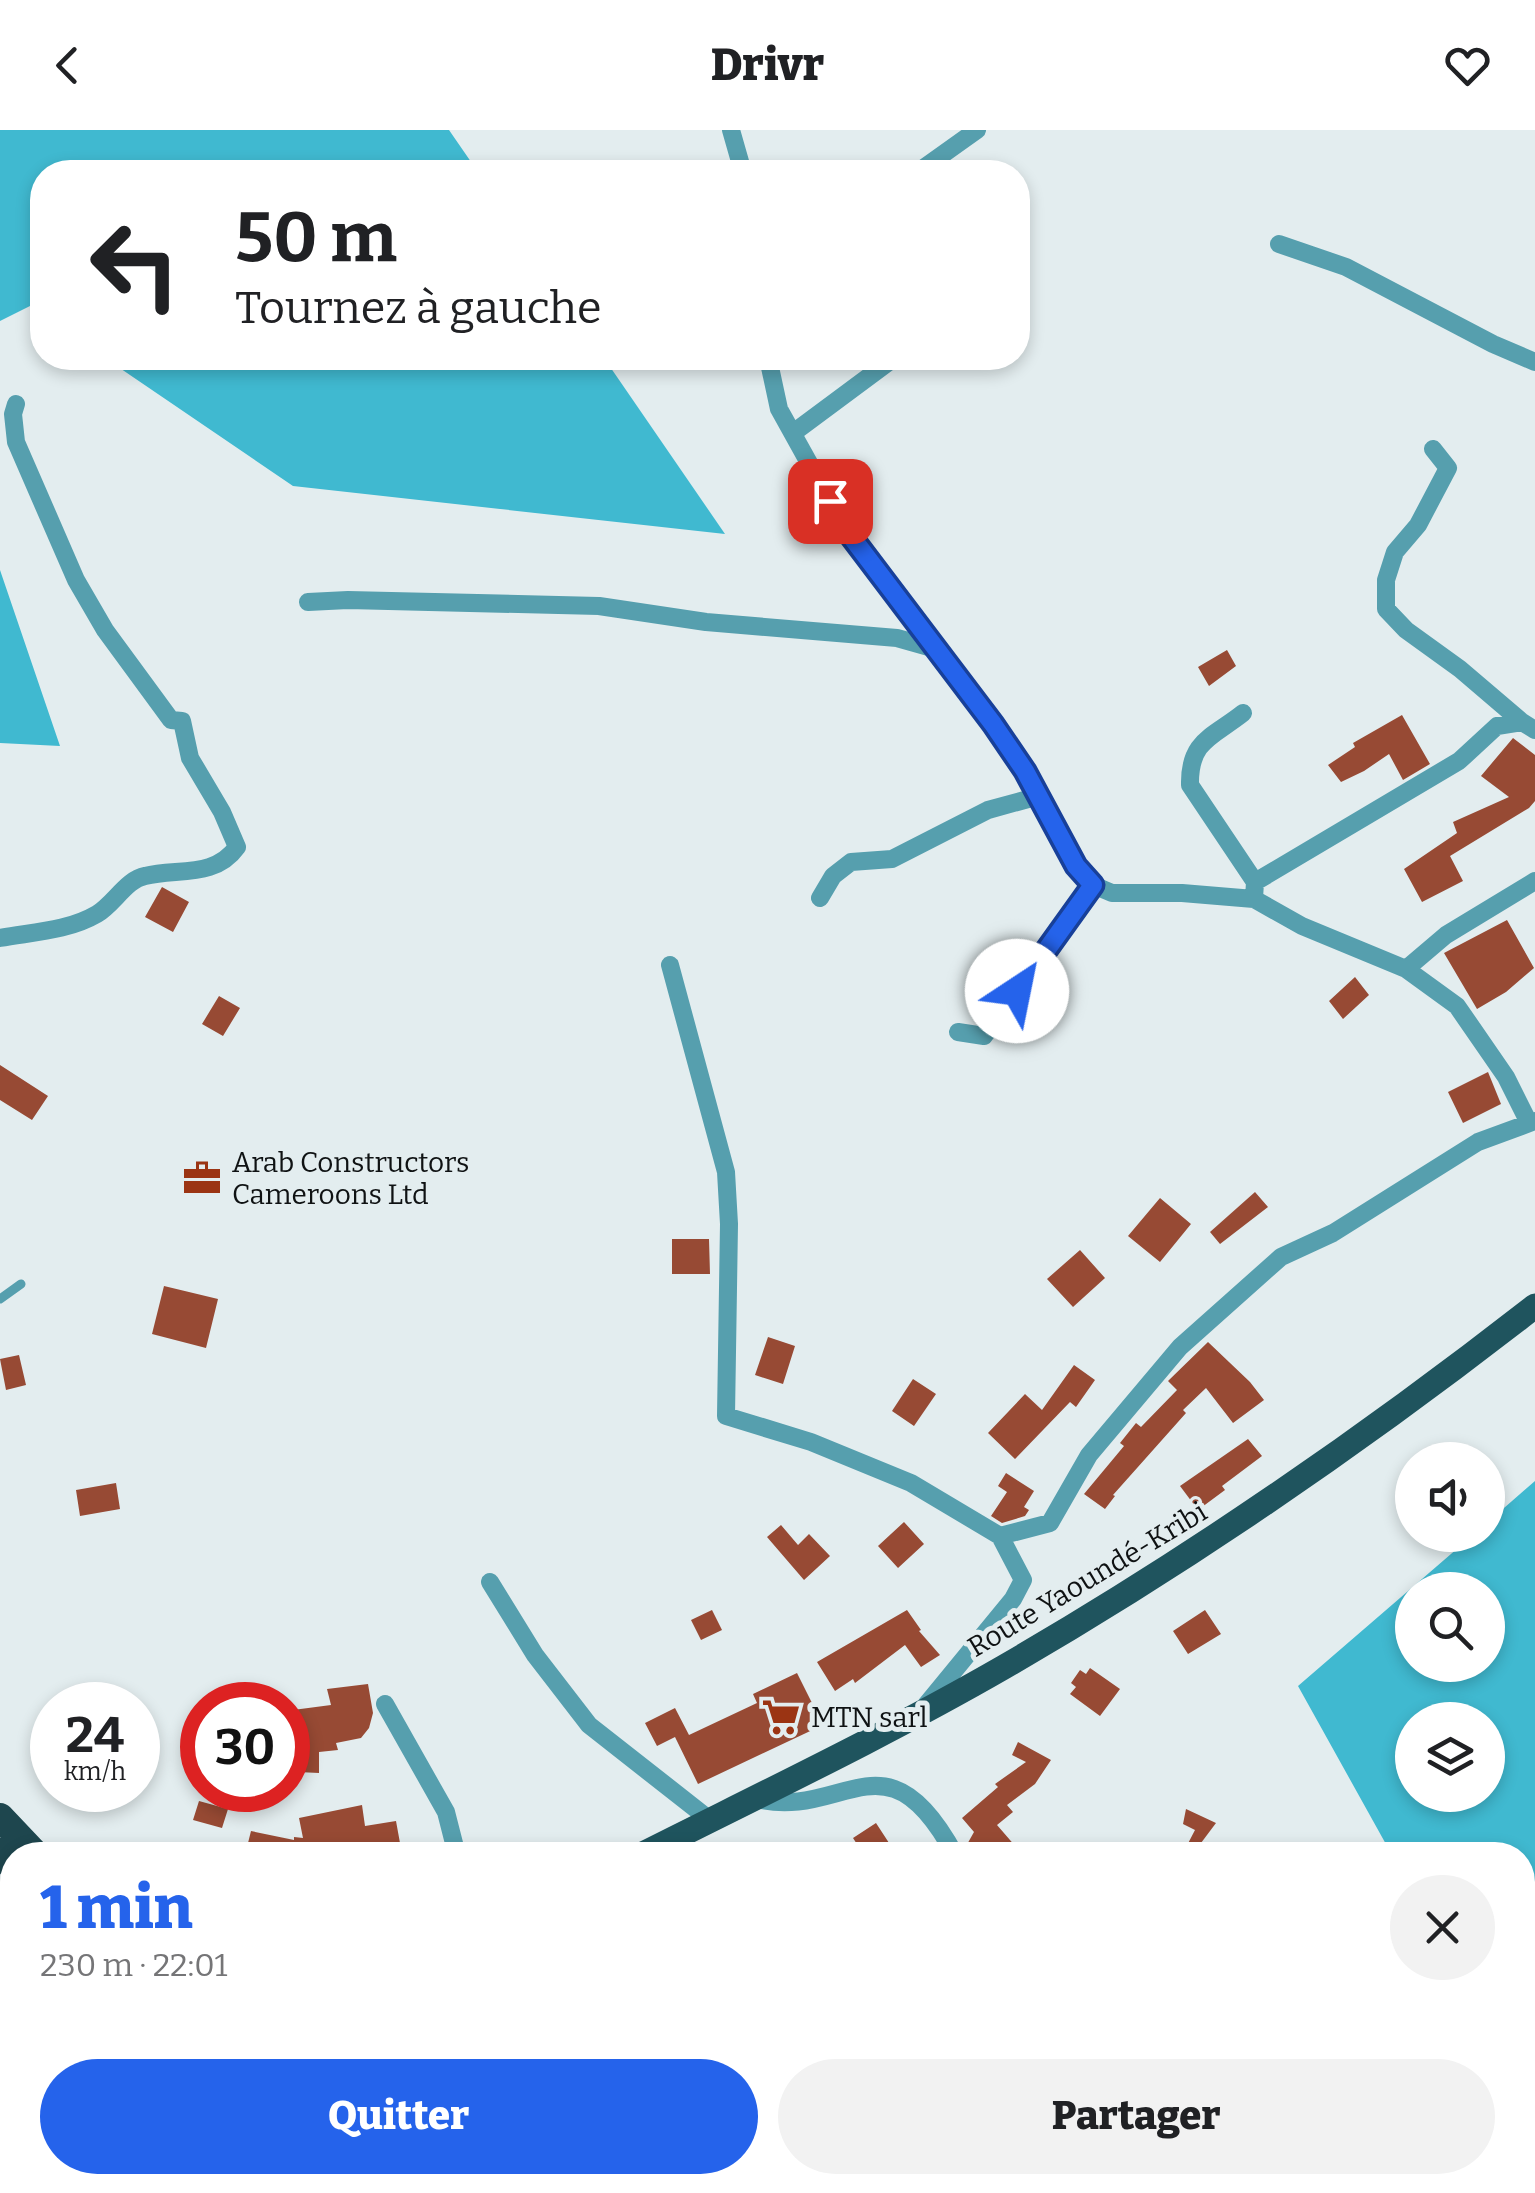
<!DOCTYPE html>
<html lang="fr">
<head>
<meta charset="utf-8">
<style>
	:root { --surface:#fff; --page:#f2f2f2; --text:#202124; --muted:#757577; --accent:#2563eb }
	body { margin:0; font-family:Bitter,serif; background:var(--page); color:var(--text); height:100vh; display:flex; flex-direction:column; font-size:38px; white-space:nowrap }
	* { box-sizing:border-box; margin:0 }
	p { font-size:32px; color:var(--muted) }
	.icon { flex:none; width:55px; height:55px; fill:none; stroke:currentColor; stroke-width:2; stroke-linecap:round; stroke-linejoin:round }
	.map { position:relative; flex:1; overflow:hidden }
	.panel { position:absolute; left:0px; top:1712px; width:1535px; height:352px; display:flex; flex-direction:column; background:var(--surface); border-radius:40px 40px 0 0; box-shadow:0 5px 15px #0003 }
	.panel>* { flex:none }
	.banner { position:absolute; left:30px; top:30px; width:1000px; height:210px; border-radius:40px; box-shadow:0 5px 15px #0003; background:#fff; color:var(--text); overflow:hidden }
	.buttons { position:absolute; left:1395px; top:1312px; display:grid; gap:20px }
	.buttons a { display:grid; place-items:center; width:110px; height:110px; border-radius:50%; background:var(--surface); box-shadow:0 5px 15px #0003; font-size:50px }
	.speed { position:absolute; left:30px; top:1552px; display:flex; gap:20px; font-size:50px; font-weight:700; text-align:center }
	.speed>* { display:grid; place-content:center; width:130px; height:130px; border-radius:50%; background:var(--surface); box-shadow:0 5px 15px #0003; line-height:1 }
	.speed small { font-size:25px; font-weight:400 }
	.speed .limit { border:15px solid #d22; background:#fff; color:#111 }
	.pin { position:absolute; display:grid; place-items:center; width:85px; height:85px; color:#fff; margin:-42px; border-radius:20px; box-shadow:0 5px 15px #0006 }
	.me { position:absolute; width:110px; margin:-55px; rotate:34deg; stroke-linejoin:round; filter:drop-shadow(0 0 8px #0008) }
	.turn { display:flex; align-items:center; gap:35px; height:210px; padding:0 40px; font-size:45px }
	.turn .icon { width:130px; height:130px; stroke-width:2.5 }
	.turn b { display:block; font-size:70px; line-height:85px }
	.round { display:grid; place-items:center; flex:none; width:105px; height:105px; border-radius:52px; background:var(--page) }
	.overview { display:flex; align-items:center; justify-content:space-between; height:170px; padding:0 40px }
	h1 { font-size:60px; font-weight:800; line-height:75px; color:var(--accent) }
	.primary-button { display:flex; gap:20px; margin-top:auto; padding:20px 40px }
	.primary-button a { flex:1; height:115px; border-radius:60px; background:var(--accent); color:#fff; font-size:40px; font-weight:800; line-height:115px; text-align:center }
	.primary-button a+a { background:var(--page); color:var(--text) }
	header { display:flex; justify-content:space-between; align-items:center; height:130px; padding:0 40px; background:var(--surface); font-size:45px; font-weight:800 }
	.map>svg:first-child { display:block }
</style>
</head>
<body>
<header><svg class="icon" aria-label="back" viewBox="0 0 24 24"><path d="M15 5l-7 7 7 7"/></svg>Drivr<svg class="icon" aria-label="heart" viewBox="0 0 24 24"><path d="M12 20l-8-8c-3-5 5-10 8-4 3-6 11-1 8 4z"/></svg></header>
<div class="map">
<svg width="1535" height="2063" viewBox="0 0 1535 2063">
	<rect width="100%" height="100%" fill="#e3edef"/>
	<path fill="#40b9d0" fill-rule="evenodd" d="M0 0H449L478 42H42V185L30 176 0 191Z
		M105 228H604L725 404 293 356Z
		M0 440 60 616 0 613Z
		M1535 1351V2063H1490L1493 2053 1522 2052V1725H1392L1298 1556 1473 1405H1488V1392ZM1412 1460H1488V1535H1412ZM1412 1590H1488V1665H1412Z"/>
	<path fill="#974a34" d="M1227 520 1236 536 1209 556 1198 537Z
		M1402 585 1430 634 1403 650 1389 624 1364 641 1341 652 1328 635 1355 617 1353 613Z
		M1513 608 1535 625V671L1529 678 1450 726 1463 751 1422 772 1404 739 1457 703 1453 692 1509 667 1481 646Z
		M162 757 189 772 173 802 145 787Z
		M1507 790 1534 838 1506 862 1477 879 1444 823Z
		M1355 847 1369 865 1343 889 1329 871Z
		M219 866 240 878 223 906 202 894Z
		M0 935 48 966 32 990 0 970Z
		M1488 942 1501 974 1463 993 1448 962Z
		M1255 1062 1268 1077 1220 1114 1210 1102Z
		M1160 1068 1191 1094 1160 1132 1128 1106Z
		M672 1109H709L710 1144H672Z
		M1080 1120 1105 1148 1073 1177 1047 1149Z
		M164 1156 218 1169 206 1218 152 1204Z
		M768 1207 795 1216 783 1254 755 1245Z
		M1208 1212 1250 1252 1264 1270 1233 1293 1206 1258 1183 1280 1186 1283 1113 1365 1115 1366 1105 1379 1084 1364 1124 1316 1120 1313 1136 1293 1141 1297 1177 1260 1168 1251Z
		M19 1225 26 1255 6 1260 0 1229Z
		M1074 1235 1095 1250 1076 1277 1070 1272 1015 1329 988 1303 1025 1264 1042 1280Z
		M913 1249 936 1264 914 1296 892 1281Z
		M1248 1309 1262 1326 1222 1356 1225 1360 1198 1380 1180 1356Z
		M1006 1343 1034 1361 1024 1377 1029 1380 1025 1386 1002 1393 991 1386 1007 1362 998 1356Z
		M116 1353 120 1379 80 1386 76 1360Z
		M904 1392 924 1414 898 1438 878 1416Z
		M781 1395 798 1415 809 1404 830 1426 804 1450 767 1407Z
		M712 1480 722 1500 701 1510 691 1490Z
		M907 1480 921 1500 919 1501 940 1525 921 1537 905 1515 855 1553 853 1549 835 1561 817 1532Z
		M1205 1480 1221 1504 1188 1524 1173 1501Z
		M1090 1538 1120 1559 1100 1586 1070 1564 1076 1557 1071 1553 1080 1540 1086 1544Z
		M797 1543 823 1595 698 1654 675 1607 657 1616 645 1593 675 1578 689 1605 757 1573 753 1564Z
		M368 1554 373 1583 369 1598 361 1608 336 1613 338 1620 319 1622V1643L298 1642 293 1580 331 1575 327 1559Z
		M1018 1612 1051 1630 1035 1654 1007 1675 1013 1682 997 1695 1023 1725H967L965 1718 974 1702 962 1688 998 1657 995 1654 1026 1632 1012 1625Z
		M199 1671 228 1679 222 1698 193 1690Z
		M362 1675 365 1696 396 1691 400 1713 332 1725H245L251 1701 294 1710V1707L303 1708 299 1688Z
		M1186 1679 1216 1693 1201 1713 1224 1725H1182L1195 1700 1183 1694Z
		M876 1693 891 1716 876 1725H864L853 1708Z"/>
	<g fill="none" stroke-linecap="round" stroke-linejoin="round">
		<path stroke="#569fae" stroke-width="9" d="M0 1169 21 1154"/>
		<path stroke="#569fae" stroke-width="18" d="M731 0 743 42
			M918 42 977 0
			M1279 114 1346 137 1493 214 1535 232
			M768 228 779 279 849 405 993 594 1025 641 1076 736 1093 755 1112 763H1182L1254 769 1302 796 1406 839 1457 876 1506 947 1528 991
			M793 303 894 228
			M1433 319 1448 338 1418 395 1395 422 1386 450V479L1406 500 1460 539 1522 592
			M308 472 348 470 599 476 706 492 897 508 936 519
			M1243 583C1213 607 1189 610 1190 655L1255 752
			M820 768 833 746 851 732 892 729 988 680 1039 666
			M1254 769 1255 752 1459 631 1497 596 1522 592 1535 600
			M0 808C33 802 68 801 97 784 113 775 127 749 145 746 178 738 215 748 237 717L222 682 190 628 182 591 171 590 105 500 76 450 16 312 13 284 16 274
			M670 835 726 1042 729 1094 726 1286 811 1312 911 1353 1000 1406 1023 1450 1013 1469 926 1575
			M1406 839 1446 805 1535 751
			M958 902 984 906 1093 755
			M1000 1406 1050 1393 1089 1325 1180 1217 1281 1127 1333 1103 1478 1012 1535 991
			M490 1452 535 1525 589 1595 710 1690
			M385 1574 446 1682 457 1725
			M753 1668C843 1693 885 1595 955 1725
			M793 2052 797 2063"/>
		<path stroke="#1f545e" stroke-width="25" d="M641 1725C762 1664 886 1605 1004 1537 1189 1430 1366 1308 1535 1176"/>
		<path stroke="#1e464e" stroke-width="28" d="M0 1687 36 1725
			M0 1722 12 1736
			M326 2052 337 2063
			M352 2052 362 2063"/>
	</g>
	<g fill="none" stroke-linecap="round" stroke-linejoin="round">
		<g stroke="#184099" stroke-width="25">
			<path id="route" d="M830 371 850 405 993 594 1025 641 1076 736 1093 755 1017 861"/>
		</g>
		<use href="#route" stroke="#2563eb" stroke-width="18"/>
	</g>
	<defs>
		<g id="office-bare" transform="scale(3)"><path d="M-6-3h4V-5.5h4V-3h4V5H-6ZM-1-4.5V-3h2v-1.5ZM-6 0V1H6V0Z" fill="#9b3413" stroke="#e3edef" stroke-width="2.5" paint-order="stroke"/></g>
		<g id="supermarket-bare" transform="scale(3)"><path d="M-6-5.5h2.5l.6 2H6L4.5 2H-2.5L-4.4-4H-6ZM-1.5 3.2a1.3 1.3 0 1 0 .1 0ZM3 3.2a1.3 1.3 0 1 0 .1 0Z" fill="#9b3413" stroke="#e3edef" stroke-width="2.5" paint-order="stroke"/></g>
	</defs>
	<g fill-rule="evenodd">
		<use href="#office-bare" x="202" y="1048"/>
		<use href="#supermarket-bare" x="781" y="1587"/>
	</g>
	<g text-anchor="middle" stroke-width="10" stroke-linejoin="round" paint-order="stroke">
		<g font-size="28" fill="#0f1213" stroke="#e3edef" text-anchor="start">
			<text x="232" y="1042">Arab Constructors<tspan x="232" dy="32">Cameroons Ltd</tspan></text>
			<text x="811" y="1597">MTN sarl</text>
		</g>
		<g font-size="28" fill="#0f1213" stroke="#e3edef">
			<text transform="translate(1087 1449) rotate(-31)" y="10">Route Yaoundé-Kribi</text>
		</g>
	</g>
</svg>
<div class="buttons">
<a><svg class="icon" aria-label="sound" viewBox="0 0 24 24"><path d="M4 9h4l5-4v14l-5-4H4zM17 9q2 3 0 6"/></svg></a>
<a><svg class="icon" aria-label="search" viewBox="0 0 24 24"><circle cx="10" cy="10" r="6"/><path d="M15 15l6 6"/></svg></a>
<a><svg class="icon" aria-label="layers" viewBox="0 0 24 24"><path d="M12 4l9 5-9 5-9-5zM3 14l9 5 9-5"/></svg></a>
</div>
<div class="speed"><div>24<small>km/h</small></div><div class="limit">30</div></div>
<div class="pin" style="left:830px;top:371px;background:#d93025"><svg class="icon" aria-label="arrive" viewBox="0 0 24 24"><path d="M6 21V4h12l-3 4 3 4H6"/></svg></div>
<svg class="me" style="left:1017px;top:861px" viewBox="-20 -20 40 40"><circle r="19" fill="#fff"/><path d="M0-13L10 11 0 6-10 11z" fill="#2563eb"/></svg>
<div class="banner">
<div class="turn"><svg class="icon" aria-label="left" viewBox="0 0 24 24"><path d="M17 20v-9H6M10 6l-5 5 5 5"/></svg><div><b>50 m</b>Tournez à gauche</div></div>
</div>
<section class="panel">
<div class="overview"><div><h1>1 min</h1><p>230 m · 22:01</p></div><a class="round"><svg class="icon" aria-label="close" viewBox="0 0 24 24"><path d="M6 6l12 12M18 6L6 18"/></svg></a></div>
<div class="primary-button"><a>Quitter</a><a>Partager</a></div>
</section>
</div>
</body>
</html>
